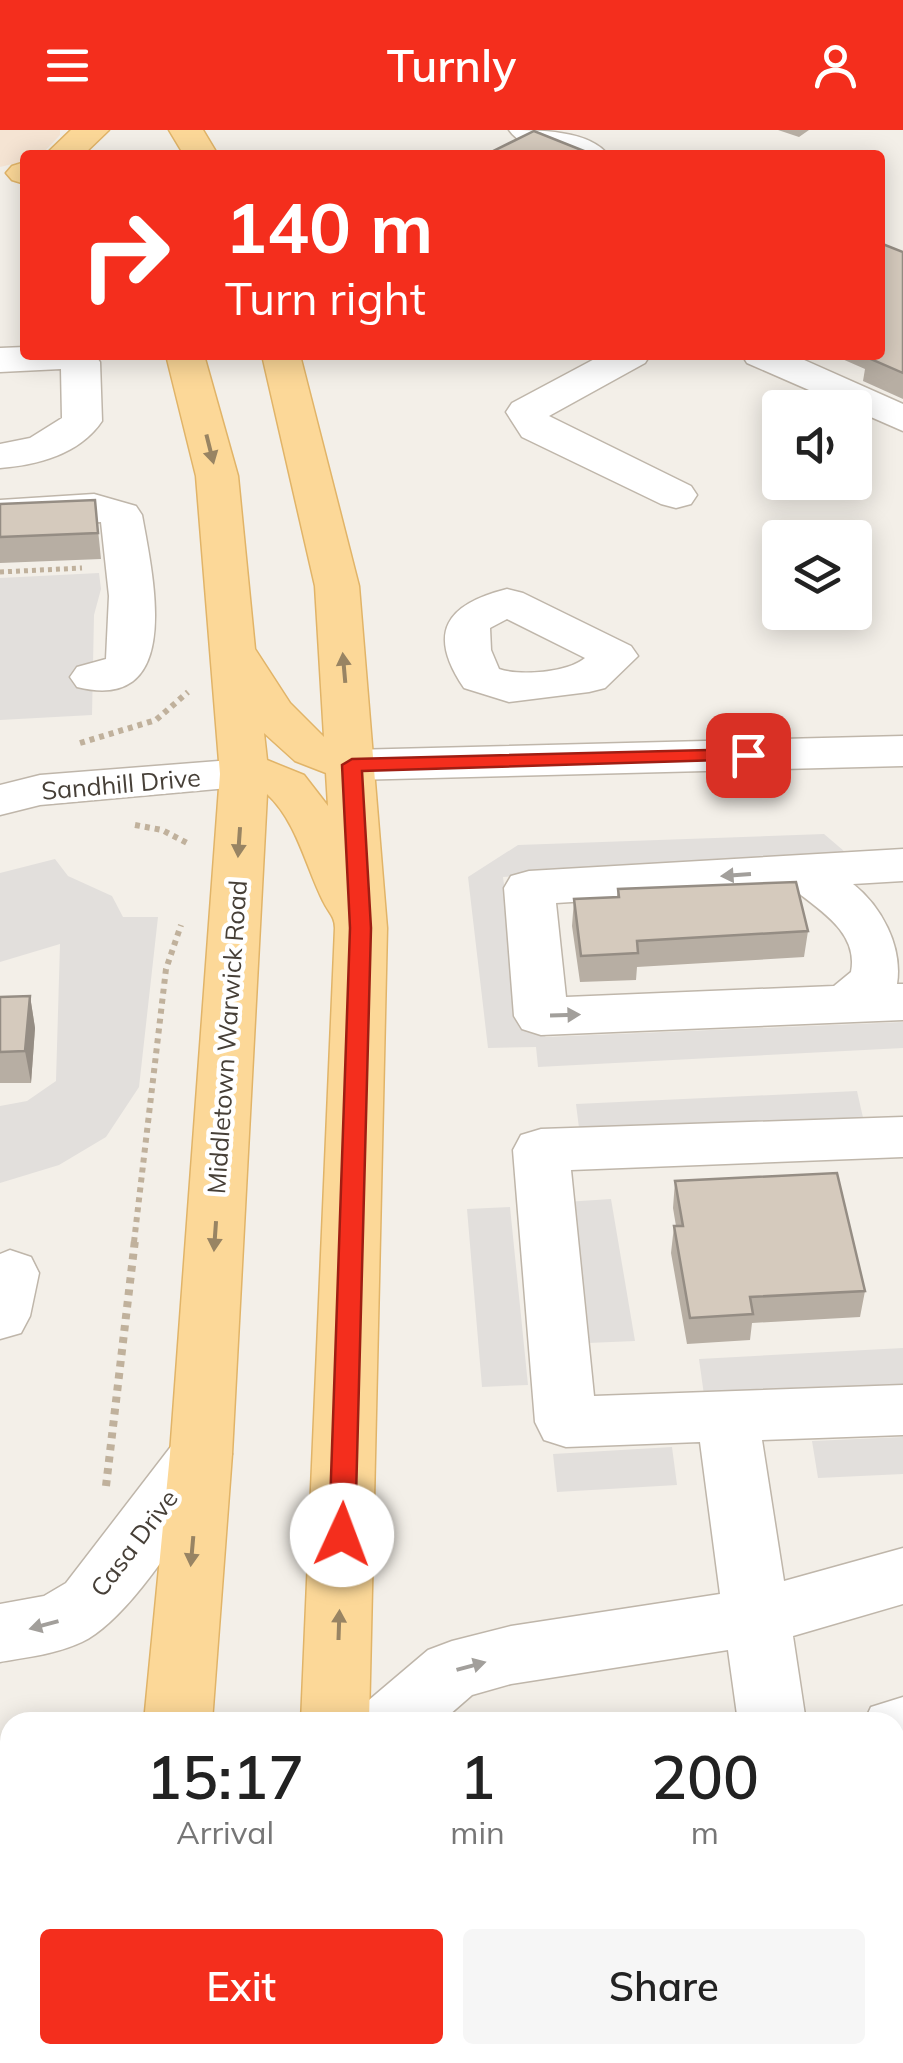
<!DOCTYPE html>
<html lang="en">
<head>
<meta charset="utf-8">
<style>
	:root { --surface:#fff; --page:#f6f6f6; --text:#222; --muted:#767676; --accent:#f42e1d }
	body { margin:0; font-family:Mulish,sans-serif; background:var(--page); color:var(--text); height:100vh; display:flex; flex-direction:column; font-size:38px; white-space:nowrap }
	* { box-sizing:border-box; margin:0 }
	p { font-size:32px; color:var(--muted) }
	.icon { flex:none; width:55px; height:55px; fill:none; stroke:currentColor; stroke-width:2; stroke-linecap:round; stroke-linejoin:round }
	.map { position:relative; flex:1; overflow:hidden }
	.sheet { position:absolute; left:0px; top:1582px; width:905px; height:352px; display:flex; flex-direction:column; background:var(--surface); border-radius:30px 30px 0 0; box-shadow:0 5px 25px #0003 }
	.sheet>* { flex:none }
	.guide { position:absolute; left:20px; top:20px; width:865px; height:210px; border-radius:10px; box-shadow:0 5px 25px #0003; background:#f42e1d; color:#fff; overflow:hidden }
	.fabs { position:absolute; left:762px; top:260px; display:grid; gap:20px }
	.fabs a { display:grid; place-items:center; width:110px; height:110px; border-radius:10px; background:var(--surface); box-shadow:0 5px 25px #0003; font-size:50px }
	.pin { position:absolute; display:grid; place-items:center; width:85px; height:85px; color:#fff; margin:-42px; border-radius:20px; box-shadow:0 5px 15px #0006 }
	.me { position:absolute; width:110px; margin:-55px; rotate:2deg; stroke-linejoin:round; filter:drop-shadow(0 0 8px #0008) }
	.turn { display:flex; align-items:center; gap:35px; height:210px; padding:0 40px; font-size:45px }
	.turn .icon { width:130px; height:130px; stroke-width:2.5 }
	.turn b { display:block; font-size:70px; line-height:85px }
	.eta { display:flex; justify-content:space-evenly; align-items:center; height:170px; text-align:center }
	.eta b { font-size:60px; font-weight:600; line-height:70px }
	.primary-button { display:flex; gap:20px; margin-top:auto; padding:20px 40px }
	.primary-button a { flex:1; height:115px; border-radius:10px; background:var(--accent); color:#fff; font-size:40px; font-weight:600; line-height:115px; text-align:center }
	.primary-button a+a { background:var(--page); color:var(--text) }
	header { display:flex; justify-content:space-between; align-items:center; height:130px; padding:0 40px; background:var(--accent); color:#fff; font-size:45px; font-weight:600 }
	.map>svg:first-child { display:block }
</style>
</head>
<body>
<header><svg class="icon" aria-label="menu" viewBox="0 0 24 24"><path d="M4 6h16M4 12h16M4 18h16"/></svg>Turnly<svg class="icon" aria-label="person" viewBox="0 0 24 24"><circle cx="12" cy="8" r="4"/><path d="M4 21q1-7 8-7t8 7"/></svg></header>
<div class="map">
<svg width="903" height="1933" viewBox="0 0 903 1933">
	<rect width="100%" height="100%" fill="#f3efe8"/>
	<path fill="#f5e4d3" d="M0 0H60V5L41 25H25V31L0 37Z"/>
	<path fill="#e2dfdc" d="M99 443 101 459 94 485 92 585 0 590V448Z
		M824 704 851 727 503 747 522 890 546 907 903 892V918L538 937 536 917 488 918 468 747 518 715Z
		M55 729 68 746 112 766 123 787H158L139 957 106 1007 59 1035 0 1053V976L27 971 56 951 60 814 0 832V743Z
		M857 961 864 992 580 1006 576 974Z
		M611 1069 635 1211 588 1213 566 1072Z
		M510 1077 528 1255 482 1257 467 1079Z
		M903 1218V1254L704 1265 699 1229Z
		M903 1307V1344L818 1348 812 1311Z
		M672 1317 677 1355 557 1362 553 1324Z
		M0 1630 10 1636V1925H40L39 1933H0Z"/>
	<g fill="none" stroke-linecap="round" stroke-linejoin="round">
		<g stroke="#bfb6aa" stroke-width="3">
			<path id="minor" d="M509 0C537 0 590 0 608 25 580 25 527 26 509 0Z
				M25 217V225H95L100 232 102 291C80 324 38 335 0 338V314L30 308 62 288 61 239 0 242V218Z
				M602 225H650L645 233 549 286 691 356 697 365 691 374 676 378 661 374 522 307 506 282 512 273Z
				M742 225H793L903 274V301L747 233Z
				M94 364 136 376 142 385C153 446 185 584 77 557L70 547 77 537 106 529 109 466 101 392 0 396V370Z
				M507 459 523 463 631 516 638 526 605 558 589 562 509 572 464 558C426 502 447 474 507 459ZM507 489 585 528C567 543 520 546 499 539L491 520 490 498Z
				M903 606V636L352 650 335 646 328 635 335 624 352 620Z
				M244 629 261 633 268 644 261 655 40 675 0 685V655L40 645Z
				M903 719V751L853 754C881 776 903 816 897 854H903V890L541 905 522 899 514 886 504 758 511 746 529 741ZM792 758C819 780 859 802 851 842L834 856 566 867 556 773Z
				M903 987V1027L571 1040 594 1266 903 1255V1305L762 1310 784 1451 903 1418V1474L793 1506 806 1592H738L728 1520 511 1554 472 1565 441 1592H359L369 1570 428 1520 452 1511 511 1496 720 1464 700 1312 566 1317 544 1310 535 1292 513 1020 521 1005 541 999Z
				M10 1120 31 1127 39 1143 30 1186 21 1203 0 1209V1124Z
				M201 1298 223 1306 232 1324 223 1342C189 1389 132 1488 82 1512 57 1524 27 1527 0 1532V1474L44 1466 66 1453 179 1306Z
				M903 1567V1629L895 1630V1592H864L871 1577Z
				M575 1925H661L664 1933H578Z
				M783 1925H859L860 1933H784Z"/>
		</g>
		<g stroke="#e1b468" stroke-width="3">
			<path id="major" d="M71 0H109L83 25H45Z
				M169 0H203L218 25H184Z
				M25 32V54L12 50 6 43 12 36Z
				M166 225H204L238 346 255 519 290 573 324 607 315 456 262 225H300L359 456 387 798 369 1592H301L335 798C335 786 328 782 323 771 305 735 297 692 267 664L232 1324 212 1592H144L170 1324 220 644 196 346ZM264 603 295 631 326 643 328 676 304 645 267 630Z
				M111 1925H187L186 1933H110Z
				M284 1925H360V1933H284Z"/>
		</g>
		<path stroke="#c0b19c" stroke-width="5" stroke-dasharray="4 4" stroke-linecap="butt" d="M0 442 82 438"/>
		<path stroke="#c0b19c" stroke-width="6" stroke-dasharray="5 5" stroke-linecap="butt" d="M80 613 156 590 188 562
			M135 695 162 700 189 714
			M134 1112 166 839 181 795"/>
		<path stroke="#c0b19c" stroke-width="8" stroke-dasharray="6 6" stroke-linecap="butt" d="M106 1356 135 1110"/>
		<use href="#minor" fill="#fff" fill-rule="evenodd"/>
		<use href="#major" fill="#fcd898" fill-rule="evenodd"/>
	</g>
	<path fill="#b7aea3" d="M778 0H809L799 7Z
		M903 122V269L863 251 865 239 833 225H880Z
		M95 370 101 429 0 433V374Z
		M618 759 808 801 804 827 637 837 636 850 580 852 572 796 574 769 617 767Z
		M30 866 35 898 31 953H0V867Z
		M675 1051 865 1161 860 1187 752 1193 750 1210 687 1214 671 1123 674 1096H676L673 1078Z
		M903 1640V1890H895V1641Z"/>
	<path fill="#958d84" d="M30 866 35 898 31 953 25 921Z"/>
	<path fill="#d5cabd" stroke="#958d84" stroke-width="2.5" d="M534 1 594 25H485Z
		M880 113 903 122V243L866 227 870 225H880Z
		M95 370 98 403 0 407V374Z
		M796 752 808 801 637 811 638 823 581 826 574 769 619 767 618 759Z
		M30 866 25 921 0 922V867Z
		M837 1043 865 1161 750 1167 753 1184 690 1188 674 1096H683L675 1051Z
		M903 1640V1868L895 1869V1641Z"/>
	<defs><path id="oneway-solid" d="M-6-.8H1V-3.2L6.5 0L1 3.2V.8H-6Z" transform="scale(2.5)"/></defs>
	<g fill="#988463">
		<use href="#oneway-solid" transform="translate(210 319) rotate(76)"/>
		<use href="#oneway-solid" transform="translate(344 538) rotate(-95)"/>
		<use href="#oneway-solid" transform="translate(239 712) rotate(94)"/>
		<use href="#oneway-solid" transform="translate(215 1106) rotate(94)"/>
		<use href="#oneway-solid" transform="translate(192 1421) rotate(95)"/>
		<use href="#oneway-solid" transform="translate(339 1495) rotate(-88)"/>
	</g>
	<g fill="#a29f9b">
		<use href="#oneway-solid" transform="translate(736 745) rotate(176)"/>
		<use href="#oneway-solid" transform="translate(565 885) rotate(-2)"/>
		<use href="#oneway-solid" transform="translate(44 1495) rotate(165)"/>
		<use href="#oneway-solid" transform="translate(471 1536) rotate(-15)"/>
	</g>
	<path fill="#f42e1d" stroke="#9f1e13" stroke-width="2.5" d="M748 619 757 625 754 629 362 641 371 798 355 1405 351 1413 342 1417 333 1413 329 1405 350 798 342 635 352 629Z"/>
	<g text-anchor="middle" stroke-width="9" stroke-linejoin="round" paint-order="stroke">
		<g font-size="25" fill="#463f37" stroke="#fff">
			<text transform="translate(121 654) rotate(-5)" y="9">Sandhill Drive</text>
			<text transform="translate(227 907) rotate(-86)" y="9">Middletown Warwick Road</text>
			<text transform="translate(134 1413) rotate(-53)" y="9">Casa Drive</text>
		</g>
	</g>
</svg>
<div class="fabs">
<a><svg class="icon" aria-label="sound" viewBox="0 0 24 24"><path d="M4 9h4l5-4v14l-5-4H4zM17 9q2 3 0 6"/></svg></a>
<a><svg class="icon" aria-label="layers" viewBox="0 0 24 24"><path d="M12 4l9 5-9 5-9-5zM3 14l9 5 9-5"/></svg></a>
</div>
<div class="pin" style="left:748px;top:625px;background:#d93025"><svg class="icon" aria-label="arrive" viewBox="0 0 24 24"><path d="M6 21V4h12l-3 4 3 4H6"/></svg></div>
<svg class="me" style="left:342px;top:1405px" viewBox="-20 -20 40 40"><circle r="19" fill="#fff"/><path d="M0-13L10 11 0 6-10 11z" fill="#f42e1d"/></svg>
<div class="guide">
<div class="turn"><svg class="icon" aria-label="right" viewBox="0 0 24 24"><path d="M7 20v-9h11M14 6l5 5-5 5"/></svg><div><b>140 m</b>Turn right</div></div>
</div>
<section class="sheet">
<div class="eta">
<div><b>15:17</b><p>Arrival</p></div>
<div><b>1</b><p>min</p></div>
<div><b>200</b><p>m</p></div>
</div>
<div class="primary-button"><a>Exit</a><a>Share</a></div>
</section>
</div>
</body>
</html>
